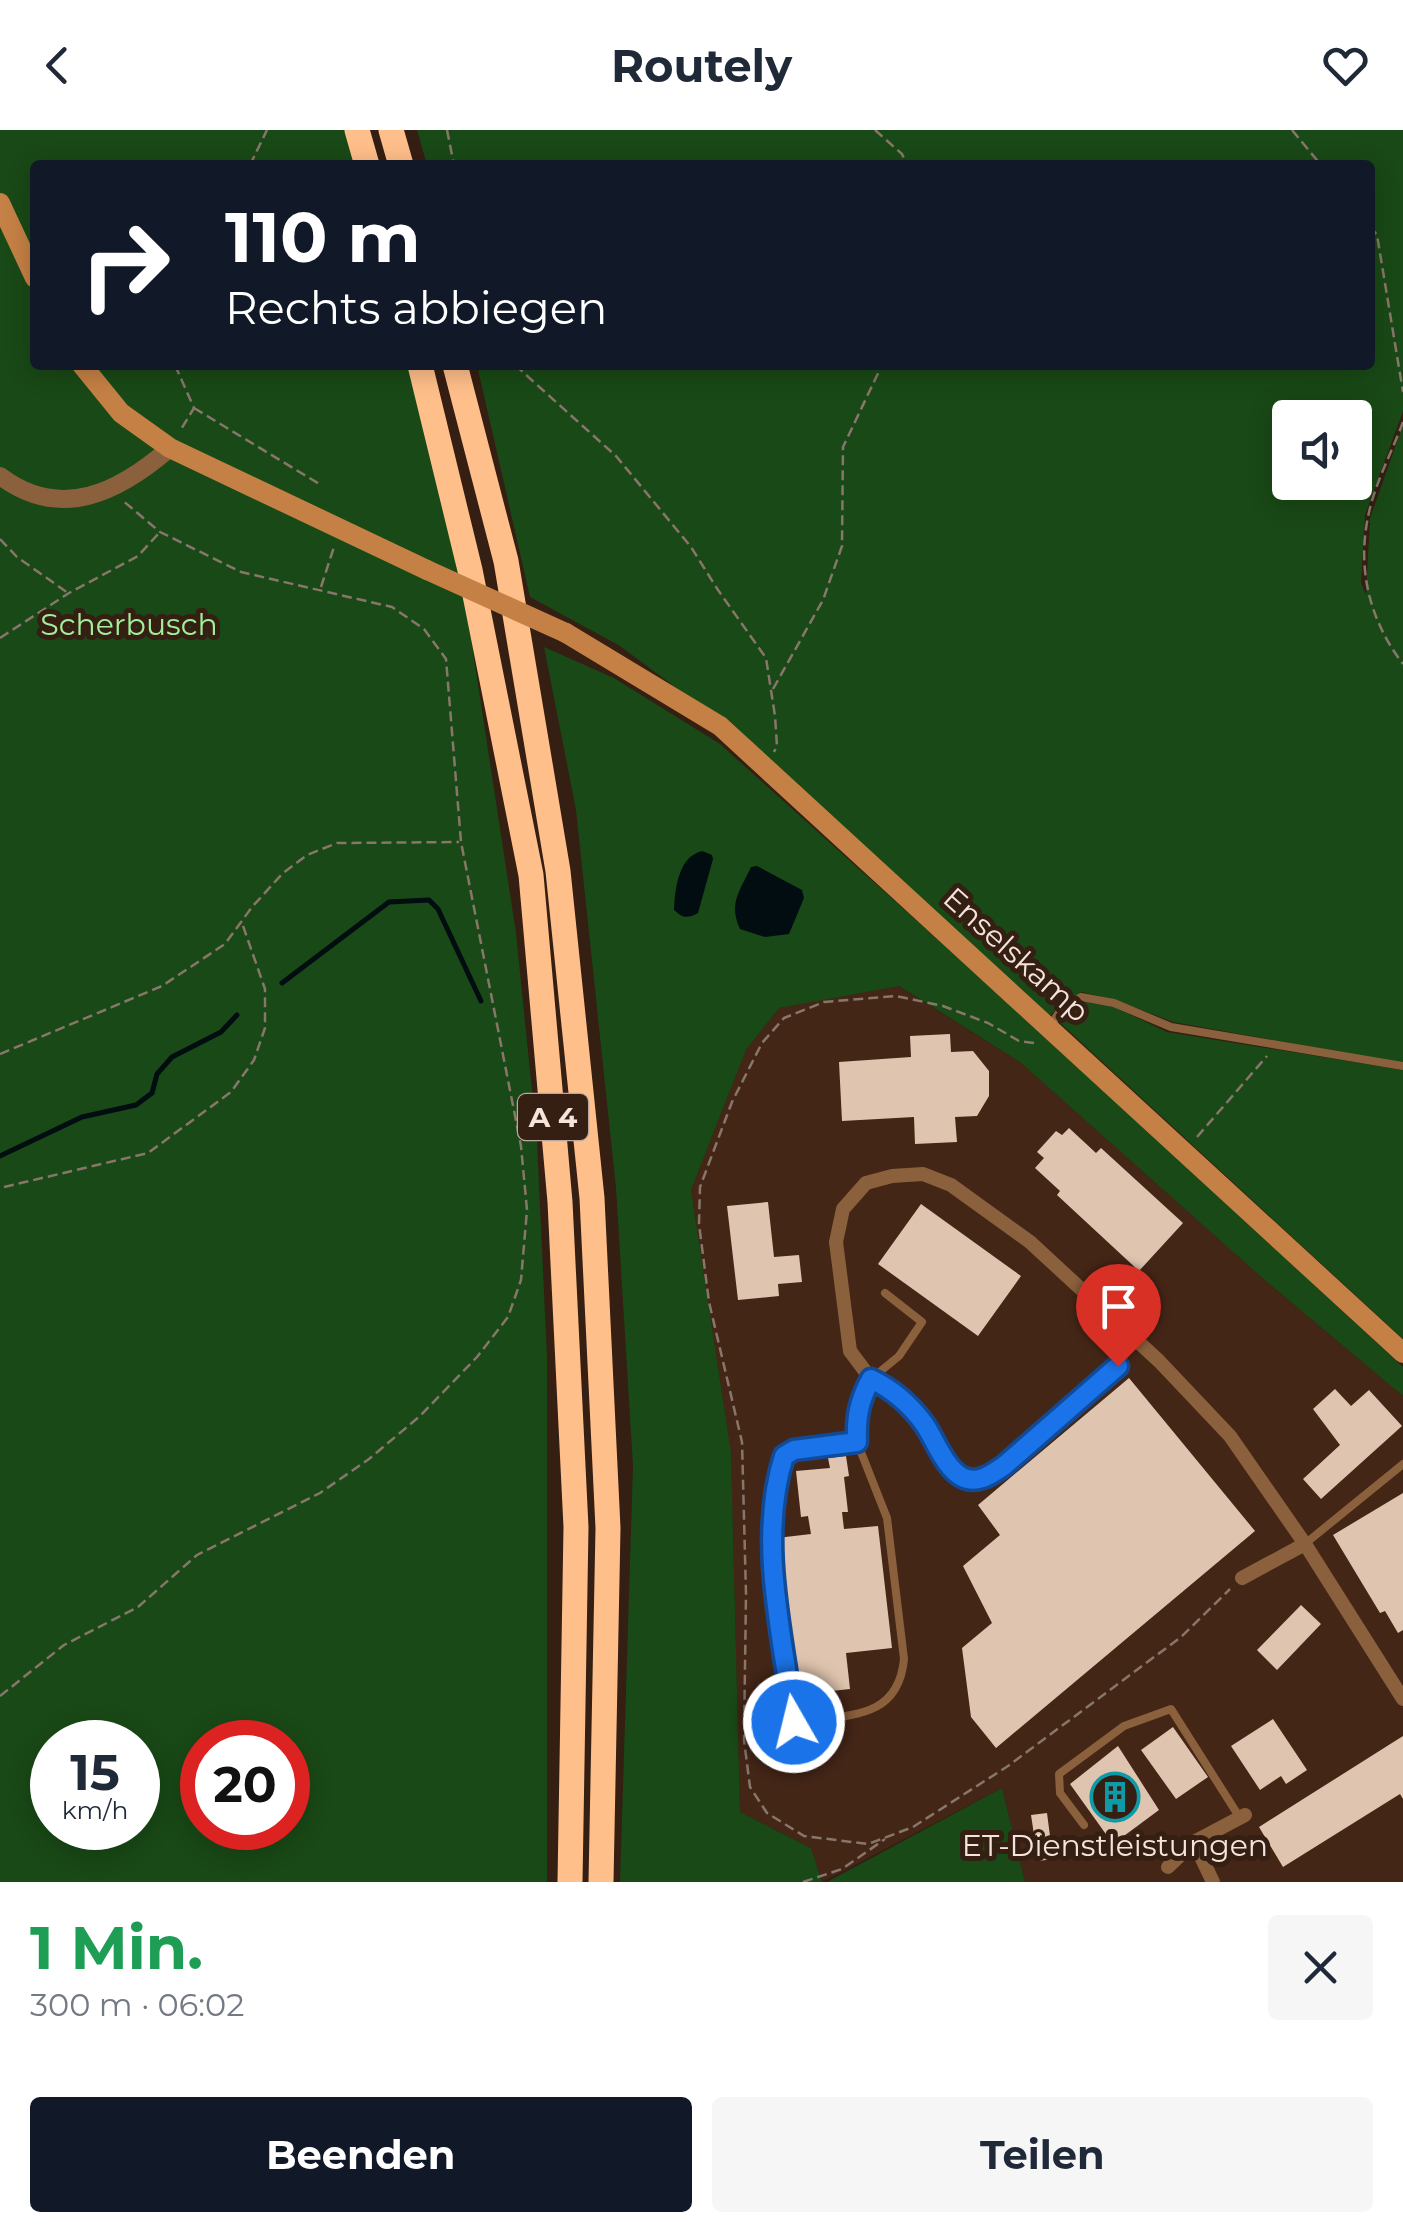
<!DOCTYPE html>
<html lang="de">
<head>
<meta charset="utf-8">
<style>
	:root { --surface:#fff; --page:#f6f6f7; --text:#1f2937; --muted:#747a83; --accent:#111827 }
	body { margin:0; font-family:Montserrat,sans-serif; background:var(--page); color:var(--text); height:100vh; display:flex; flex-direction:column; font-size:38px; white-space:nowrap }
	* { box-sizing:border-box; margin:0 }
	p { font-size:32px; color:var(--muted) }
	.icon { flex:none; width:55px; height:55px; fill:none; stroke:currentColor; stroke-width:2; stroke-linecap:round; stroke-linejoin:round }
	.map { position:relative; height:1752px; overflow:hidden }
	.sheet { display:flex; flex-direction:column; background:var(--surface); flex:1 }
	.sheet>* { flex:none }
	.top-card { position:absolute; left:30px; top:30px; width:1345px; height:210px; border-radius:10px; box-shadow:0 5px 25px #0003; background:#111827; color:#fff; overflow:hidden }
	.tools { position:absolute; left:1272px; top:270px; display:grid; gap:20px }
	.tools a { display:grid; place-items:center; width:100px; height:100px; border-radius:10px; background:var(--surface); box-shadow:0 5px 25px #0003; font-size:50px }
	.speed { position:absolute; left:30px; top:1590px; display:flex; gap:20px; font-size:50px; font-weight:700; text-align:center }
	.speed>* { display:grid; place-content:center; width:130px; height:130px; border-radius:50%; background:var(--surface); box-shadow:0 5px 25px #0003; line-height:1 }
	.speed small { font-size:25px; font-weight:400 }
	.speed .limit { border:15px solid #d22; background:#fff; color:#111 }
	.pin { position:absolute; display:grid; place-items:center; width:85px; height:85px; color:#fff; margin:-102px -42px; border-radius:50% 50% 50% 0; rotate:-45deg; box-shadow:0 0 10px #0007 }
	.pin .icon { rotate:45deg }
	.me { position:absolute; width:110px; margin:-55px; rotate:352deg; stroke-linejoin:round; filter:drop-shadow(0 0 8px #0008) }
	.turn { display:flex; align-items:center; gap:35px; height:210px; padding:0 30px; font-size:45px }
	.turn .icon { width:130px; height:130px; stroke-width:2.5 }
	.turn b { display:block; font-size:70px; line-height:85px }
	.round { display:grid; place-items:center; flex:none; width:105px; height:105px; border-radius:10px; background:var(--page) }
	.summary { display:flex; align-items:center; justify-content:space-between; height:170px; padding:0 30px }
	h1 { font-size:60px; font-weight:700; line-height:75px; color:#1e9e55 }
	.primary-button { display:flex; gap:20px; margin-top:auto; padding:20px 30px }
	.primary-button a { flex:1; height:115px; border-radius:10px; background:var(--accent); color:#fff; font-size:40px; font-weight:700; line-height:115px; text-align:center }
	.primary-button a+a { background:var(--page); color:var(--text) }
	header { display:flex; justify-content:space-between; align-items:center; height:130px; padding:0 30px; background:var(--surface); font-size:45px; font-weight:700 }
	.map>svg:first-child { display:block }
</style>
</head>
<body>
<header><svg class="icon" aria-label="back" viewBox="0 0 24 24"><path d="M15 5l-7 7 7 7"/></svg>Routely<svg class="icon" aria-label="heart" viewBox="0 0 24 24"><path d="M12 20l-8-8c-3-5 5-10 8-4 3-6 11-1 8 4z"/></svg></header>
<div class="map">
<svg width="1403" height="1752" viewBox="0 0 1403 1752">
	<rect width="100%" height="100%" fill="#351e12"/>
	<path fill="#442617" d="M898 856 1020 932 1260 1146 1403 1266V1752H1025L1002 1658 822 1752 811 1718 740 1682 731 1322 691 1060 746 920 779 878Z"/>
	<path fill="#194916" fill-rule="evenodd" d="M0 0H345L356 35H35V235H409L461 443 516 803 537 1010 547 1228V1752H0ZM52 1612H138V1698H52ZM202 1612H288V1698H202Z
		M417 0H1403V281L1365 385 1361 453 1366 465 1370 388 1403 295V933L1173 892 1116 870 1082 862 1060 874 1049 887 722 592 620 516 530 467 477 235H1370V35H427ZM1290 288H1355V352H1290Z
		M544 517 614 548 720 614 1046 907 1403 1237V1266L1260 1146 1020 932 899 856 779 878 746 920 691 1060 731 1322 740 1682 811 1718 822 1752H620L633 1336 616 1058 576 680Z
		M1084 872 1114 877 1167 902 1403 940V1209L1058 891 1067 880Z
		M1002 1658 1025 1752H827Z"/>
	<path fill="#020d11" d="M702 721 712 725 713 729 698 783C687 789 683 788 674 780 675 759 678 727 702 721Z
		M757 736 802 760 804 768 789 804 765 807 740 799C728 773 740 761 751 737Z"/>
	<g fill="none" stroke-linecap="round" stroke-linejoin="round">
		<path stroke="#020d11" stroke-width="5" d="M282 853 389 772 429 770 438 779 481 871
			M0 1026 82 987 136 975 152 963 157 944 172 927 221 902 237 885"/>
	</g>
	<path fill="#dfc5af" d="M950 904 951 922 973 921 989 941V966L977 986 955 987 957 1012 915 1014 914 987 842 991 839 932 911 927 910 906Z
		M1069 998 1096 1023 1101 1018 1183 1093 1139 1141 1057 1065 1060 1061 1035 1038 1044 1028 1037 1022 1056 1001 1062 1005Z
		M768 1072 774 1127 799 1125 802 1152 778 1154 779 1166 738 1170 727 1076Z
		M921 1074 1021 1146 978 1206 878 1134Z
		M1129 1248 1255 1401 996 1618 971 1587 962 1518 992 1493 963 1436 1000 1405 978 1375Z
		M1335 1259 1351 1276 1369 1260 1402 1296 1321 1369 1303 1349 1340 1315 1313 1279Z
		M846 1326 849 1346 844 1347 848 1382H842L844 1399 878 1396 892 1518 846 1523 850 1559 795 1565 777 1408 811 1404 808 1386 801 1387 796 1341 830 1338 828 1328Z
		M1403 1363V1500L1398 1503 1385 1481 1380 1483 1333 1405Z
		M1301 1475 1321 1494 1277 1540 1257 1520Z
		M1273 1589 1307 1640 1286 1654 1281 1646 1260 1660 1231 1616Z
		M1173 1597 1208 1647 1176 1669 1141 1620Z
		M1403 1606V1669L1400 1664 1283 1737 1259 1697Z
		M1118 1616 1159 1680 1113 1714 1070 1654Z
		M1047 1683 1053 1729 1038 1731 1031 1685Z"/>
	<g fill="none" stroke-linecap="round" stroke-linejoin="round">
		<path stroke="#89766b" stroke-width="2.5" stroke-dasharray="10 5" stroke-linecap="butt" d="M447 0 454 35
			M875 0 902 24 907 35
			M1292 0 1321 35
			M250 35 267 0
			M1370 96 1377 105 1403 262
			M175 235 194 278 180 301
			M515 235 616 326 691 417 718 460 766 528 775 586 777 616 774 622
			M194 278 321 355
			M1403 292C1392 322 1374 355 1368 387 1357 440 1370 491 1403 534
			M0 409 17 427 68 463
			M321 457 334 417
			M0 508 69 463 138 426 159 403
			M773 559 823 470 842 416 843 317 882 235
			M1034 913 1019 911 988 893 943 876 896 866 824 872 784 888 762 913 732 972 700 1057 699 1094 709 1172 742 1312 746 1464 744 1610 750 1657 767 1683 804 1706 868 1714 913 1697 1008 1636 1181 1507 1230 1459
			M0 924 162 856 225 814 252 777 283 743 307 725 337 713 459 712
			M1197 1007 1267 926
			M4 1057 148 1023 231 962 254 930 265 898V859L242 793
			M0 1566 64 1515 138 1477 197 1425 320 1363 369 1329 420 1286 477 1227 508 1187 521 1150 527 1080 521 1016 461 712 446 529 424 499 392 477 241 442 160 402 122 370
			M803 1752 842 1739 885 1709"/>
		<path stroke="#8b603c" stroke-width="8" d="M1050 896 1062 878 1081 867 1114 873 1171 897 1403 936
			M871 1249 904 1270 952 1339C960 1346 969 1352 980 1349 1004 1344 1094 1257 1118 1235
			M857 1312 793 1320 784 1326 780 1338 772 1423 795 1592C845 1584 898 1592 904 1529L887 1388 857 1312 856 1289 860 1269 871 1249 899 1226 922 1192 885 1163
			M1306 1413 1403 1334
			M1084 1695 1060 1663 1059 1644 1124 1596 1171 1579 1240 1688"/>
		<path stroke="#8b603c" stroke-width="14" d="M871 1249 850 1221 836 1112 843 1079 866 1053 892 1046 923 1044 951 1055 1030 1112 1159 1231 1230 1306 1305 1414 1403 1569
			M1242 1448 1305 1414
			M1168 1737 1194 1712
			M1213 1752 1194 1712 1245 1685"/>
		<path stroke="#8b603c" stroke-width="18" d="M0 346C61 392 119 362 170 318"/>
		<path stroke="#c58145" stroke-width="20" d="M0 73 35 148
			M82 235 121 283 170 318 427 440
			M566 503 720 596 1403 1223"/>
		<path stroke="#ffbf8a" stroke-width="25" d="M357 0 367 35
			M391 0 401 35
			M420 235 470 440 531 745 560 1072 576 1397 570 1752
			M455 235 506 431 558 741 592 1068 608 1398 601 1752"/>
		<path stroke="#c58145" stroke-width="20" d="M427 440 566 503"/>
	</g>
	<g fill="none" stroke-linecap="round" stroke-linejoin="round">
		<g stroke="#114b97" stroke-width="25">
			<path id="route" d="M794 1592C783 1507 757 1410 784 1326L794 1320 857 1312C856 1287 859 1271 871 1249 894 1260 910 1274 925 1295 935 1310 945 1338 962 1347 978 1355 992 1344 1005 1335L1118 1236"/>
		</g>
		<use href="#route" stroke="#1a73e8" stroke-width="18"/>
	</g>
	<defs>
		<g id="building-ring" transform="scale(2.5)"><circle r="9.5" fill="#351e12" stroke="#0f9aa8" stroke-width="1.5"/><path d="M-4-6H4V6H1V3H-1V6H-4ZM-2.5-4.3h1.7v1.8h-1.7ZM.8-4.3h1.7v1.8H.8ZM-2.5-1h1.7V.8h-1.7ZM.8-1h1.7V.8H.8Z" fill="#0f9aa8"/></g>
	</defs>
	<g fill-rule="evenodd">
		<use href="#building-ring" x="1115" y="1667"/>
	</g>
	<g text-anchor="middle" stroke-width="10" stroke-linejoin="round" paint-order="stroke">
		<rect fill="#351e12" stroke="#bba99f" stroke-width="2.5" x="518" y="964" width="70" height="46" rx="8"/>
		<g font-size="28" font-weight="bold" fill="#f4e4dc">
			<text x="553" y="997">A 4</text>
		</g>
		<g font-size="30" fill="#a1ef9a" stroke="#351e12">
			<text x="129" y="505">Scherbusch</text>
		</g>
		<g font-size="30" fill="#f4e4dc" stroke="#351e12">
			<text transform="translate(1016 825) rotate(42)" y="10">Enselskamp</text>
		</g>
		<g font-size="30" fill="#f4e4dc" stroke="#351e12">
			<text x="1115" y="1726">ET-Dienstleistungen</text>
		</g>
	</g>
</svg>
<div class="tools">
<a><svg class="icon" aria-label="sound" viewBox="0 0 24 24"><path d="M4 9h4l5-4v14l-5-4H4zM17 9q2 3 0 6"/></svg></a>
</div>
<div class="speed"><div>15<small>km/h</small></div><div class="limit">20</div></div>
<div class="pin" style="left:1118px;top:1236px;background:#d93025"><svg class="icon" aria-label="arrive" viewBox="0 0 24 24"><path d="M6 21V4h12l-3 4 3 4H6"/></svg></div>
<svg class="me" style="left:794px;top:1592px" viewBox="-20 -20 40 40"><circle r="17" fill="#1a73e8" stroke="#fff" stroke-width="3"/><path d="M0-11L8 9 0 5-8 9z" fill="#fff"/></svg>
<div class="top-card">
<div class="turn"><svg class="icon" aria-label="right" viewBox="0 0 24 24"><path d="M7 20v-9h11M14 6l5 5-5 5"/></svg><div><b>110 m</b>Rechts abbiegen</div></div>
</div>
</div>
<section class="sheet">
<div class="summary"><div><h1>1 Min.</h1><p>300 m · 06:02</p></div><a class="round"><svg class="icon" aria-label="close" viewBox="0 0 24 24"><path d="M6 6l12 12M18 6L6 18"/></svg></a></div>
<div class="primary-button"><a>Beenden</a><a>Teilen</a></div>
</section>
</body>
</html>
